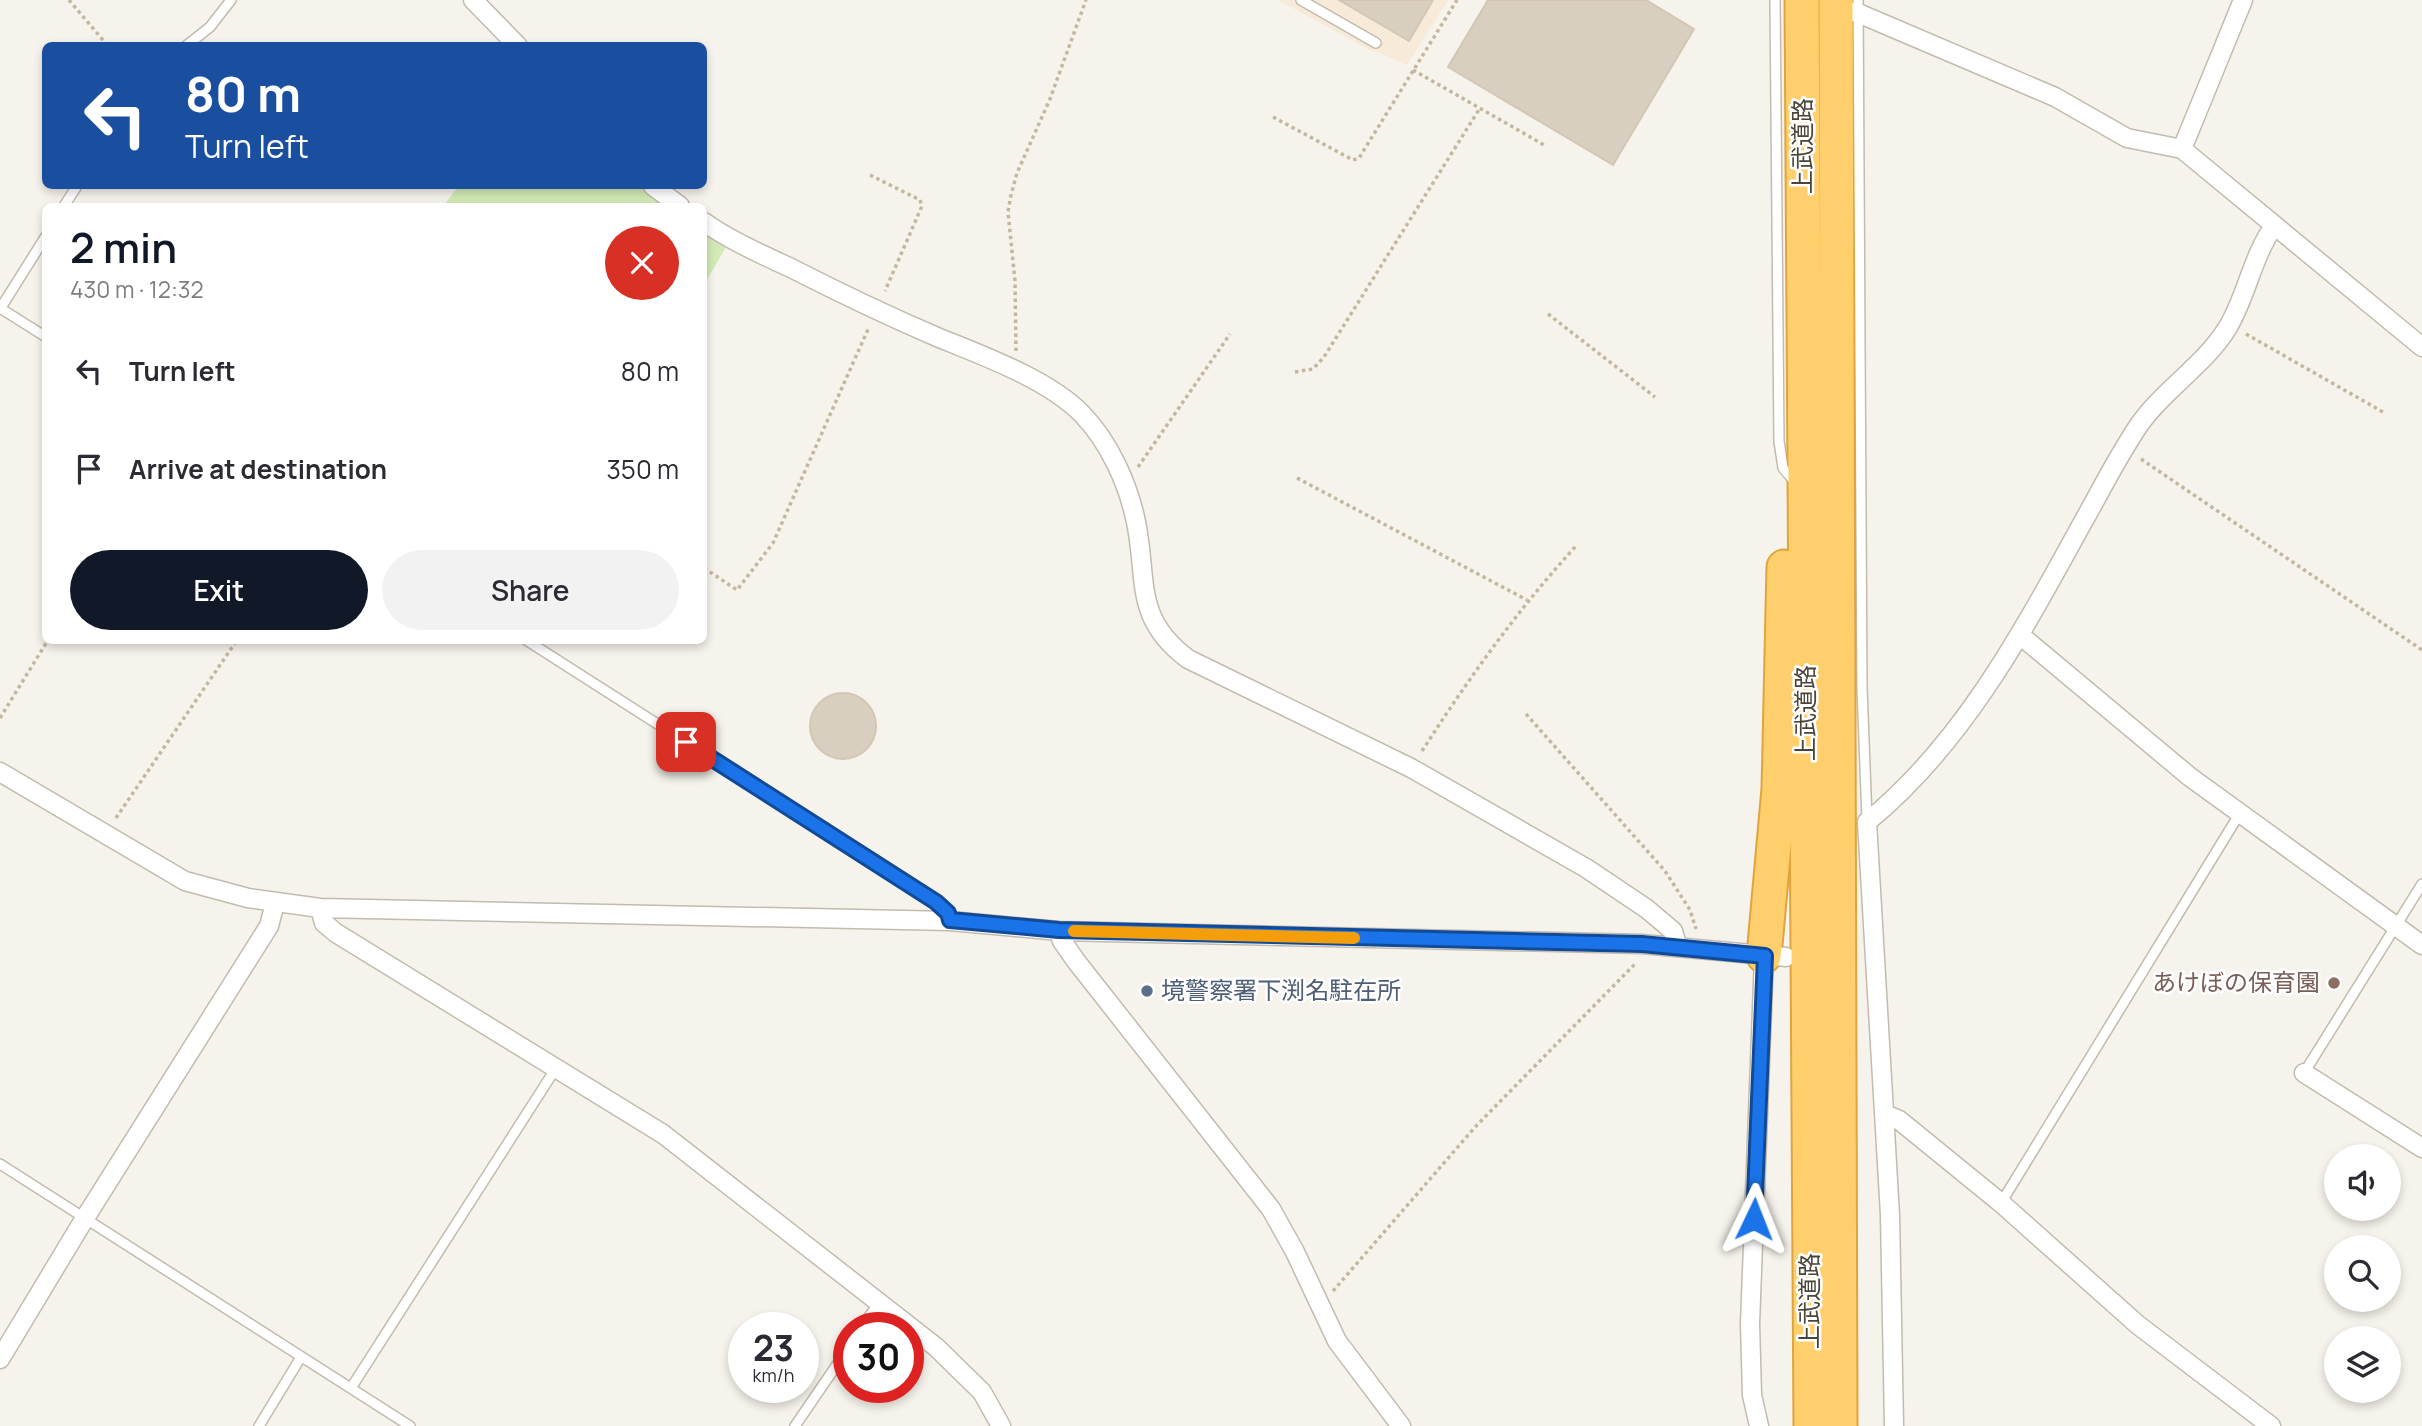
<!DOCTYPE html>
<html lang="en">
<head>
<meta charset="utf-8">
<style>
	:root { --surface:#fff; --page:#f2f2f3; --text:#2b2b33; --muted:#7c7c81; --accent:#111827 }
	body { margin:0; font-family:Manrope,"Noto Sans JP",sans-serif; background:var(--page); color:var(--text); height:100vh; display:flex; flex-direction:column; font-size:26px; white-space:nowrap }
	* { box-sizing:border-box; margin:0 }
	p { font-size:23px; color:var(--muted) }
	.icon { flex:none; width:38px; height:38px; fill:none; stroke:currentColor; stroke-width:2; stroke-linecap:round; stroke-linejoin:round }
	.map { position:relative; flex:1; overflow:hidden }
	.details { position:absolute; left:42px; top:203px; width:665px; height:441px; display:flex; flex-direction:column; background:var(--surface); border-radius:10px; box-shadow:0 4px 10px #0003 }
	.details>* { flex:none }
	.top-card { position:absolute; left:42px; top:42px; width:665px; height:147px; border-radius:10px; box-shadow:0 4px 10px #0003; background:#1a4fa0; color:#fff; overflow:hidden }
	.buttons { position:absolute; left:2324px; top:1144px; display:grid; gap:14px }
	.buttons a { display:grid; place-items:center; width:77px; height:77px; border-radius:50%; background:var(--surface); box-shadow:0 4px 10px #0003; font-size:35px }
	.speed { position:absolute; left:728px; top:1312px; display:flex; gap:14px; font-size:35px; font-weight:700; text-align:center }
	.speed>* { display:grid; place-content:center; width:91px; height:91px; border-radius:50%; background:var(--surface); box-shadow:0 4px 10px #0003; line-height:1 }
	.speed small { font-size:18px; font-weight:400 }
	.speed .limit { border:10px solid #d22; background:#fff; color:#111 }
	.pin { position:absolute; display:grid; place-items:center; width:60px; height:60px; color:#fff; margin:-30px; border-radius:14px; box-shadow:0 4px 10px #0006 }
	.me { position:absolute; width:77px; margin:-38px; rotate:2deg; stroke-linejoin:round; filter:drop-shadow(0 0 5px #0008) }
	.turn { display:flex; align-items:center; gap:24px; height:147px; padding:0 28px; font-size:32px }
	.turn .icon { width:91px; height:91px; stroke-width:2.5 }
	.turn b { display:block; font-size:49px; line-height:60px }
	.round { display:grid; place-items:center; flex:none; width:74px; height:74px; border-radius:37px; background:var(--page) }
	.summary { display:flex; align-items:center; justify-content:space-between; height:119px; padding:0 28px }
	h1 { font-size:42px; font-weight:600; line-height:52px; color:var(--accent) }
	.cta { display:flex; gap:14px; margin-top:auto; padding:14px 28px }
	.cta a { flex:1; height:80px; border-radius:42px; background:var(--accent); color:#fff; font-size:28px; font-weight:600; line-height:80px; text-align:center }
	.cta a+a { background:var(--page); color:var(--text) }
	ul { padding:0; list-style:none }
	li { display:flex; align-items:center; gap:21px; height:98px; padding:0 28px }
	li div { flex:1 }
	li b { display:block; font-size:26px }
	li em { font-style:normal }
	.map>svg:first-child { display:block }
</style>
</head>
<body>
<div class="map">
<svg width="2422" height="1426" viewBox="0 0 2422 1426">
	<rect width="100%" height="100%" fill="#f6f3ec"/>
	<path fill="#f7ead8" d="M1278 0H1448L1407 65 1366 48Z"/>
	<path fill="#d2eab5" d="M459 186H640L666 206H443Z
		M704 232 726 247 704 285Z"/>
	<path fill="#d8cfc1" stroke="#d3c7b4" stroke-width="2" d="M1339 0H1433L1409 41Z
		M1488 0H1646L1694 29 1613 165 1448 67Z
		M810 726a33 33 0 1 1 66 0a33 33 0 1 1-66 0Z"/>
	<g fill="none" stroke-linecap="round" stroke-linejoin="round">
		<g stroke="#c2bbae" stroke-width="12">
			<path id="lane" d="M1301 0 1376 43
				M1775 0 1779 441 1783 468 1793 480
				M1858 0 1862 687 1867 820
				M186 46 210 27 231 0
				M64 206 77 186
				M0 308 46 337
				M0 309 46 236
				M526 640 936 902 948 913 950 921
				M2304 1073 2422 884
				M0 1164 410 1426
				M2001 1203 2240 813
				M861 1328 878 1304
				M351 1388 556 1068
				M259 1426 301 1357
				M795 1426 849 1347"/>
		</g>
		<g stroke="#c2bbae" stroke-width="21">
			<path id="street" d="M473 0 518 46
				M1836 9 1858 13 2055 97 2127 138 2182 149 2422 347
				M2182 149 2243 0
				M653 186 680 206
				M704 222C731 241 763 255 793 269 840 293 888 316 937 337 981 355 1048 379 1082 414 1109 442 1128 483 1136 522 1148 580 1133 618 1188 659L1411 768 1586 868 1647 909 1673 931 1677 945
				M2020 635 2190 777 2422 945
				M0 772 185 881 248 898 320 908 950 921 1059 931 1642 944 1786 957
				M320 908 324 923 336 933 663 1134 936 1347 982 1392 1001 1426
				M1059 931 1062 941 1076 961 1271 1209 1295 1252 1337 1341 1401 1426
				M2304 1073 2422 1148
				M1885 1114 1899 1120 2001 1203 2138 1325 2271 1426
				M0 1359 85 1218 269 926 275 903
				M1759 1426 1752 1395 1750 1324 1764 956
				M1894 1426 1890 1215 1867 822C1964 743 2024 629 2083 522 2101 490 2118 456 2139 425 2164 389 2205 365 2228 327 2247 295 2252 257 2274 226"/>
		</g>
		<g stroke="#e0a43c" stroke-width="37">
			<path id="highway" d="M1802 0 1811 1426
				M1836 0 1840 1426
				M1764 956 1779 789 1784 567"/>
		</g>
		<path stroke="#c4b79f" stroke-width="3.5" stroke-dasharray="3.5 3.5" stroke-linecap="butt" d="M69 0 108 46
			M1413 70 1546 146
			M1273 117 1353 160 1359 158 1457 0
			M870 175 920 200 922 206 885 291
			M1548 314 1655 397
			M2246 334 2383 412
			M1016 351 1015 281 1008 212 1011 195 1017 173 1050 99 1086 0
			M1295 372 1313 369 1324 357 1480 108
			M2141 459 2422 650
			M1138 467 1230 334
			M1297 478 1527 600
			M704 568 737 590 773 543 869 327
			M1526 714 1665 871 1690 910 1696 929
			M0 718 48 640
			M1422 751C1469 678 1518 609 1577 545
			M116 818 237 640
			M1333 1291 1476 1126 1636 963"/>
		<use href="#lane" stroke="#fff" stroke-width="9"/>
		<use href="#street" stroke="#fff" stroke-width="18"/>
		<use href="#highway" stroke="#ffcf6e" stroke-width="33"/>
	</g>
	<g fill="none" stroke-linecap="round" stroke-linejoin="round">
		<g stroke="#114b97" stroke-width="18">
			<path id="route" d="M686 742 936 902 948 913 950 920 1059 930 1642 944 1765 956 1754 1219"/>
		</g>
		<use href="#route" stroke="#1a73e8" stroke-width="12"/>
		<path stroke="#f59e0b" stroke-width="12" d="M1074 931 1354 938"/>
	</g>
	<circle fill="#8d6e63" stroke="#fff" stroke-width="2.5" cx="2334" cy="983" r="7"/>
	<circle fill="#5c6f8a" stroke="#fff" stroke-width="2.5" cx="1147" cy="991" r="7"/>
	<g text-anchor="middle" stroke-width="5" stroke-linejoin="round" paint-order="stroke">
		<g font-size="24" fill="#4b4439" stroke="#fff">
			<text transform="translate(1803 146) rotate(-90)" y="8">上武道路</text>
			<text transform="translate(1806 713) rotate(-90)" y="8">上武道路</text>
			<text transform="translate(1810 1301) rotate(-90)" y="8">上武道路</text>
		</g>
		<g font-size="24" fill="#785e54" stroke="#fff" text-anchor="end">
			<text x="2320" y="991">あけぼの保育園</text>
		</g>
		<g font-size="24" fill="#4e5e75" stroke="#fff" text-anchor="start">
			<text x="1161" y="999">境警察署下渕名駐在所</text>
		</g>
	</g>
</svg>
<div class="buttons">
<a><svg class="icon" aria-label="sound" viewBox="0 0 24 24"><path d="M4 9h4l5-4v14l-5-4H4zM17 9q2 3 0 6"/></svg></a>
<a><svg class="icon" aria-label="search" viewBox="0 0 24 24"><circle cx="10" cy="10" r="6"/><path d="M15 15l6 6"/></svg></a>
<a><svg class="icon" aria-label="layers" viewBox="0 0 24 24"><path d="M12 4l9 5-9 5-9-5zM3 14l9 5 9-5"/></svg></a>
</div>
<div class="speed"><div>23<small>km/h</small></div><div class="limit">30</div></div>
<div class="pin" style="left:686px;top:742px;background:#d93025"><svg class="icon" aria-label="arrive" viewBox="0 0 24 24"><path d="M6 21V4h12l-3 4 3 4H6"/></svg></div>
<svg class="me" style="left:1754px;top:1219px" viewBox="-20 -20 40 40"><path d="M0-17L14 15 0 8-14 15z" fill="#1a73e8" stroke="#fff" stroke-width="4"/></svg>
<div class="top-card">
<div class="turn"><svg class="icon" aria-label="left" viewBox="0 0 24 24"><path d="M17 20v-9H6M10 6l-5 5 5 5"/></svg><div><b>80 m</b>Turn left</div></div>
</div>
<section class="details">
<div class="summary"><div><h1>2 min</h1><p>430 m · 12:32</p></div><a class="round" style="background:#d93025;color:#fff"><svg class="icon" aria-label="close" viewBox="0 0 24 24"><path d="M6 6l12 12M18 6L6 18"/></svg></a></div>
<ul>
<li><svg class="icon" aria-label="left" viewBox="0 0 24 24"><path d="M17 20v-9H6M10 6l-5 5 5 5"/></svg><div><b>Turn left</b></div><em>80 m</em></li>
<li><svg class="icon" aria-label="arrive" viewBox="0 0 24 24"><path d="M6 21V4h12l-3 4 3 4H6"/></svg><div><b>Arrive at destination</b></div><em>350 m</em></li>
</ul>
<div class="cta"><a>Exit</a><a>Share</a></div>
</section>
</div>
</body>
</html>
